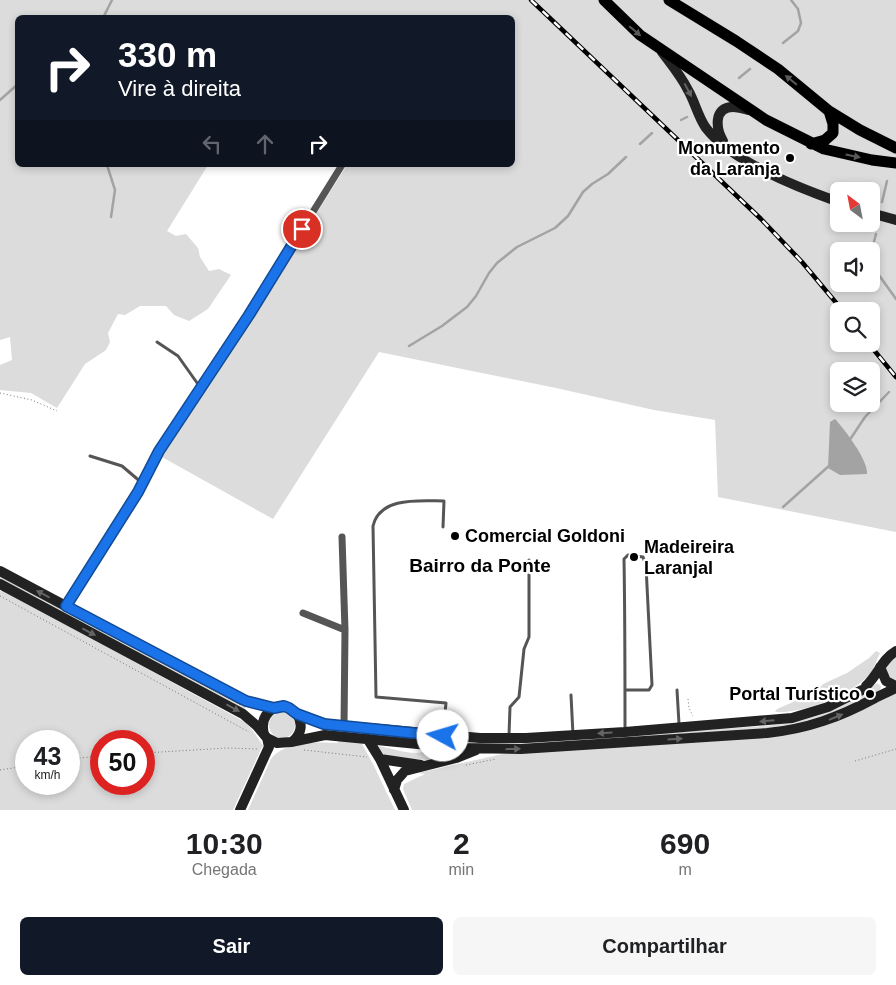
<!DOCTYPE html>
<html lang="pt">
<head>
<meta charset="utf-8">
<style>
	:root { --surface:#fff; --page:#f6f6f6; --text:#202124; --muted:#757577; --accent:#111827 }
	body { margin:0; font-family:Arial,sans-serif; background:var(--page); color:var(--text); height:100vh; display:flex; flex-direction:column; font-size:19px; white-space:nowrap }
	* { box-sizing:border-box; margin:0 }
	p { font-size:16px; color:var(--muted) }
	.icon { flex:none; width:28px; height:28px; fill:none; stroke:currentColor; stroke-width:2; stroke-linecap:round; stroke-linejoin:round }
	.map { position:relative; height:810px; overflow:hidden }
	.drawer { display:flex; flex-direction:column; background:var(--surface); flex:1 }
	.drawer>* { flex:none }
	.top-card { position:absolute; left:15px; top:15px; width:500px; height:152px; border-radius:8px; box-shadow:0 2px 8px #0003; background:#111827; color:#fff; overflow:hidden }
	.needle { width:32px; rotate:328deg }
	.fabs { position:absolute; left:830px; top:182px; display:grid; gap:10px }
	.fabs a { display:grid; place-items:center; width:50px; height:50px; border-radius:8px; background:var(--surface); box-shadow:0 2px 8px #0003; font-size:25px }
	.speed { position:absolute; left:15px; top:730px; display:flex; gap:10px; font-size:25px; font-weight:700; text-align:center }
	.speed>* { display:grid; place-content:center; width:65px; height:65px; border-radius:50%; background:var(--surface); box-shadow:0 2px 8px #0003; line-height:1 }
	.speed small { font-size:12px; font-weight:400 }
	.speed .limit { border:8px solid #d22; background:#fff; color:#111 }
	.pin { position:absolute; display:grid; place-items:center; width:42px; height:42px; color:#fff; margin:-21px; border:2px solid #fff; border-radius:50%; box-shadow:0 1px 5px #0007 }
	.me { position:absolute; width:55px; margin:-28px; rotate:276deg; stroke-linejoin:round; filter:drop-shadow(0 0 4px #0008) }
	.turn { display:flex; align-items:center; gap:18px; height:105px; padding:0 20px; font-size:22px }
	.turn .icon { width:65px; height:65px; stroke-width:2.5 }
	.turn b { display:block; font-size:35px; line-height:42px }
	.lanes { display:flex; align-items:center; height:48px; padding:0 20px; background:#0003; justify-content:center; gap:25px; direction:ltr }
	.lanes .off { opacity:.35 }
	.eta { display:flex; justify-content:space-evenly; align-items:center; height:85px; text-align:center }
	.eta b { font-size:30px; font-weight:700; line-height:35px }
	.action { display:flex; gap:10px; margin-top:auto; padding:10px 20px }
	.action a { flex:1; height:58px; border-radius:8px; background:var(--accent); color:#fff; font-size:20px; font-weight:700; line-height:58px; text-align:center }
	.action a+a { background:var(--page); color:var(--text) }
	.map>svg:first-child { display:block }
</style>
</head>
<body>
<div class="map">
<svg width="896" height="810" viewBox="0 0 896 810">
	<rect width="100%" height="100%" fill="#fff"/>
	<path fill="#dcdcdc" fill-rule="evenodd" d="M0 0H896V532L718 497 715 420 654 410 556 388 379 352 273 519 162 457 347 165H512V18H18V165H208L167 231 176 236 186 234 198 248 200 257 209 271 219 269 231 275 208 309 189 321 174 315 166 306H140L125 315 118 314 108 333 110 342 106 350 85 364 57 408 31 393 0 390V365L12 360 10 337 0 340ZM839 191H871V224H839ZM839 251H871V284H839ZM839 311H871V344H839ZM839 371H871V404H839Z
		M0 576 246 707 244 709 0 579Z
		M0 591H4L245 722 253 731 264 747H262L233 810H0ZM26 741H69V784H26ZM101 741H144V784H101Z
		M876 651 880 653C876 660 875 668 870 674 852 695 802 714 775 712L777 709 816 692 823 684 847 673 869 658Z
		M896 654V680C889 678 886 673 886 666Z
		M877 683 881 686 880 690C840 712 810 723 765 728L526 745 459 744 324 731V728L526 742 764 726C806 722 845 711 877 683Z
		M896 691V810H412L403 789 404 784 425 774 418 773 507 753 768 736Z
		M269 725a13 13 0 1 1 26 0a13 13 0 1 1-26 0Z
		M341 739 361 742 374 766 395 810H248L271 759C285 741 316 742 337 743Z
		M377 746C390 747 413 757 425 751L456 754 427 760 389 757 380 752Z"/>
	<path fill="#a3a3a3" d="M835 419C845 430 868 460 867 474L840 475 828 468 830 422Z"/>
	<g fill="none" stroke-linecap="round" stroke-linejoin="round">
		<path stroke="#a3a3a3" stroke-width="2.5" d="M103 18 112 0
			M783 43 798 31 801 23 798 9 791 0
			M739 78 750 69
			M0 100 18 84
			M681 120 687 117
			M640 144 652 133
			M107 165 115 190 111 217
			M882 202 887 181
			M871 253 876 234
			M871 264 896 299
			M409 346 442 326 467 307 476 296 489 273 497 263 517 247 555 228 568 216 583 192 592 184 608 174 626 157
			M849 441 865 417 889 392
			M783 507 830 465"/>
		<g stroke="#dbdbdb" stroke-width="14">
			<path id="primary" d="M604 0 640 35 766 120 824 149 872 160 896 163
				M669 0 736 41 778 69 829 111 860 130 896 148
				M811 144 825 140 833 133V124L829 111"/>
		</g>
		<path stroke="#777" stroke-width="1" stroke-dasharray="1 2.5" stroke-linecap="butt" d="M0 393 32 400 57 411
			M0 596 249 732
			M688 699 689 708 693 716
			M304 750 367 757
			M144 753 227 748 258 749
			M69 759 101 756
			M855 761 896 749
			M466 765 496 759
			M0 770 26 766"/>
		<path stroke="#555" stroke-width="3" d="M157 342 178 356 200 387
			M90 456 122 466 142 483
			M625 690H649L652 685 646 566 643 557 628 555 624 559C625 616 625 674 625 731
			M677 690 679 724
			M571 695 573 735
			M443 732 446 703 376 697 373 526C380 496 421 501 444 501L443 527
			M509 735 510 707 519 697 524 649 529 637V560"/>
		<path stroke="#555" stroke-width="7" d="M342 537 345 630 344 726
			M66 606 138 492 159 451 249 315 342 165
			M303 613 345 630"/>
		<path stroke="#222" stroke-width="10" d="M662 52C671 64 681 76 688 90 695 102 698 117 706 128 732 162 799 188 839 202
			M723 141C716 129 713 107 733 107 739 107 744 109 749 110
			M871 213 896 220
			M0 571 242 700 274 708 284 706 289 708 297 714 324 724 480 738H526L625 732 792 718 828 707 862 690
			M0 584 243 714 257 726 267 738 277 743 291 742 325 735 459 748 521 749 767 733C807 729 840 717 875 698
			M880 667 886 681 896 686
			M866 686C878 675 882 659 896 651
			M877 697 896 688
			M264 734C261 723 264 714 274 708
			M367 738 380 759 404 810
			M292 742C302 734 303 724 297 714
			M380 759 421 765
			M394 790 397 780 405 771 456 758 476 750
			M240 810 267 751 269 747 267 738"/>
		<use href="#primary" stroke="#000" stroke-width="11"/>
		<g stroke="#000" stroke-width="4.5">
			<path id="rail" d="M531 0 761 219 802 262 843 311
				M869 344 896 377"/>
		</g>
		<use href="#rail" stroke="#fff" stroke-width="2.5" stroke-dasharray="8" stroke-linecap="butt"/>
	</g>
	<defs><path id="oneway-solid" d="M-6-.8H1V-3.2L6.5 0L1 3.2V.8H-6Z" transform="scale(1.25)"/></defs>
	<g fill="#595959">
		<use href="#oneway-solid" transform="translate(635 31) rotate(40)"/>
		<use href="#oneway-solid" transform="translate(791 80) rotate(-141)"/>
		<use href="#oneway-solid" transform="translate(853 156) rotate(11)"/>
	</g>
	<g fill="#646464">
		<use href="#oneway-solid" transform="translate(688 90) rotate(62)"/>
		<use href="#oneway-solid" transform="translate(43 594) rotate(-152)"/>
		<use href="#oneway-solid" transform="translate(89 632) rotate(28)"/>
		<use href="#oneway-solid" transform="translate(233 708) rotate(28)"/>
		<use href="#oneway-solid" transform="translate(836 717) rotate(-22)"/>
		<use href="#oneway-solid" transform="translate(767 721) rotate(175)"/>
		<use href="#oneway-solid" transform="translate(605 733) rotate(176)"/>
		<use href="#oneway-solid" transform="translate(675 739) rotate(-4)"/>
		<use href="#oneway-solid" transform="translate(513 749) rotate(-1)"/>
	</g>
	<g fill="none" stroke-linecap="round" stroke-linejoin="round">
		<g stroke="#114b97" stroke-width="12">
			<path id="route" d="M302 229 249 315 159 451 138 492 66 606 246 701 274 708 284 706 289 708 297 714 324 724 443 736"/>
		</g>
		<use href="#route" stroke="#1a73e8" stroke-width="9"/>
	</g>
	<g fill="#000" stroke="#fff" stroke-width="2">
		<circle cx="790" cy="158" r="5"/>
		<circle cx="455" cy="536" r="5"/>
		<circle cx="634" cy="557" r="5"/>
		<circle cx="870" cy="694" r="5"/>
	</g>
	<g text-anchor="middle" stroke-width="4.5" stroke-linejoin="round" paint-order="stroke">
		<g font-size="18" font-weight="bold" fill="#000" stroke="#fff" text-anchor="end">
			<text x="780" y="154">Monumento<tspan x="780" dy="21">da Laranja</tspan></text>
			<text x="465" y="542" text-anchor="start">Comercial Goldoni</text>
			<text x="644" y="553" text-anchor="start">Madeireira<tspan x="644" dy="21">Laranjal</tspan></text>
			<text x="860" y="700">Portal Turístico</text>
		</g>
		<g font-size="19" font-weight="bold" fill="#000" stroke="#fff">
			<text x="480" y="572">Bairro da Ponte</text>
		</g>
	</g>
</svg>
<div class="fabs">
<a><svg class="needle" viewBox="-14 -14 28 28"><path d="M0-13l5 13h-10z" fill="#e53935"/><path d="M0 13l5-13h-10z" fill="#757577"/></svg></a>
<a><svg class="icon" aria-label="sound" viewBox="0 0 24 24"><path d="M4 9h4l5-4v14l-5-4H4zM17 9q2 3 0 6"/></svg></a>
<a><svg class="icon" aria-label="search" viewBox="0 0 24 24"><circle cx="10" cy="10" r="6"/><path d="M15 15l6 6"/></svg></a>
<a><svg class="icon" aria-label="layers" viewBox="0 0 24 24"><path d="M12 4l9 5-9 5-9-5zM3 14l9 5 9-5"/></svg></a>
</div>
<div class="speed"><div>43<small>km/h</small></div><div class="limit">50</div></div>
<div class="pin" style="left:302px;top:229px;background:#d93025"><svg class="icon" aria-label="arrive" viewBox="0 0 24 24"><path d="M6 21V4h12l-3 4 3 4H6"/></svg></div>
<svg class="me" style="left:443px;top:736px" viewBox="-20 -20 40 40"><circle r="19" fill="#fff"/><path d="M0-13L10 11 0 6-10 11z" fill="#1a73e8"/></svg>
<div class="top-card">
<div class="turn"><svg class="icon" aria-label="right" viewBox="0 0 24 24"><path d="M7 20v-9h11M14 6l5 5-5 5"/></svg><div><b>330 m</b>Vire à direita</div></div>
<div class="lanes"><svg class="icon off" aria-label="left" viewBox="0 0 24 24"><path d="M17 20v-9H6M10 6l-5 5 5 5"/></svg><svg class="icon off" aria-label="ahead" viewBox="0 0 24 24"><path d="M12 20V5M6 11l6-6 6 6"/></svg><svg class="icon" aria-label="right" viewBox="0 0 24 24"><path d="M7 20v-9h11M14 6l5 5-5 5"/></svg></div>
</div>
</div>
<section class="drawer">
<div class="eta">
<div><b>10:30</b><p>Chegada</p></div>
<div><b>2</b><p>min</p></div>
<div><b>690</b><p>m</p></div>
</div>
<div class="action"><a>Sair</a><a>Compartilhar</a></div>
</section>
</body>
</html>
